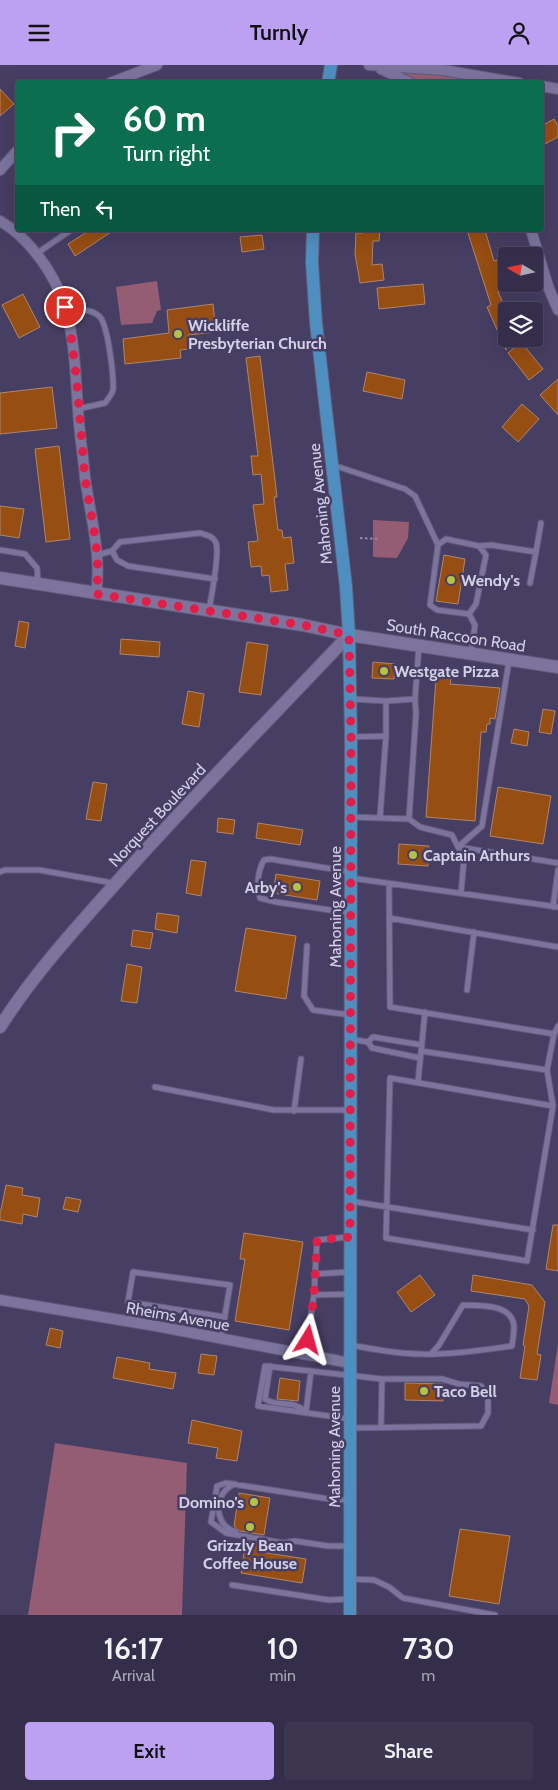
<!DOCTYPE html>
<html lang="en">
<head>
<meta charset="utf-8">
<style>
	:root { --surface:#342e4a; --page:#3c3651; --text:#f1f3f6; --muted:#a9a8b5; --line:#4e4a62; --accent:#bca0f2 }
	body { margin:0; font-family:Cabin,sans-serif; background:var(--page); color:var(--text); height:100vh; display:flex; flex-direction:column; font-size:19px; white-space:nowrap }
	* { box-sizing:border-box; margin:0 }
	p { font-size:16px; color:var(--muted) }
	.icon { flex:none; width:28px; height:28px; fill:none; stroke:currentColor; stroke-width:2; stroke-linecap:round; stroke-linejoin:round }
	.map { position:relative; height:1550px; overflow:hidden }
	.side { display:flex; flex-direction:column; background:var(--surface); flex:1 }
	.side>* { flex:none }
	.guide { position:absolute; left:15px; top:15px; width:529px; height:152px; border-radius:5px; box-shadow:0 5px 20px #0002,0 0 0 1px var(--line); background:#0b6e4f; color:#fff; overflow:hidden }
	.needle { width:32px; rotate:279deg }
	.fabs { position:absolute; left:498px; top:182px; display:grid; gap:10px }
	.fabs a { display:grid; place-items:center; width:45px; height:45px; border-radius:5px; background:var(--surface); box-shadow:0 5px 20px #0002,0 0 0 1px var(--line); font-size:25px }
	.pin { position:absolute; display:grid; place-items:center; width:42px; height:42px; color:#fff; margin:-21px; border:2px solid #fff; border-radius:50%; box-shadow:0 1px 5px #0007 }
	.me { position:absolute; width:55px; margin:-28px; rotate:8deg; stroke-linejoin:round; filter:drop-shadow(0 0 4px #0008) }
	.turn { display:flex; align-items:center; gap:18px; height:105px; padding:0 25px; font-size:22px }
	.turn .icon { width:65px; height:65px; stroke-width:2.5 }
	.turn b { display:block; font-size:35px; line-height:42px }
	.then { display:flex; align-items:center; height:48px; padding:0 25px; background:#0003; gap:10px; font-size:19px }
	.eta { display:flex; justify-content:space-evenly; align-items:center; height:85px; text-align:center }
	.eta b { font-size:30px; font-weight:600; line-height:35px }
	.cta { display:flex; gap:10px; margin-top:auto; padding:10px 25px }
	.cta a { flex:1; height:58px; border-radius:5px; background:var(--accent); color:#111; font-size:20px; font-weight:600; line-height:58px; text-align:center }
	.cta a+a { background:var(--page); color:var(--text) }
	header { display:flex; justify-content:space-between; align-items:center; height:65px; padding:0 25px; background:var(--accent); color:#111; font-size:22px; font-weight:600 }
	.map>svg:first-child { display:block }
</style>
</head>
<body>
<header><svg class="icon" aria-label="menu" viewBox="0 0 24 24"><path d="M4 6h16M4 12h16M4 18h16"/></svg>Turnly<svg class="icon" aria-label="person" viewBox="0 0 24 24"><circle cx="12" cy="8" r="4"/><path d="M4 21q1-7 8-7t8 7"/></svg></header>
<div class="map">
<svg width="558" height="1550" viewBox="0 0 558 1550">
	<rect width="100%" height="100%" fill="#463e63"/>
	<path fill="#945d74" d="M376 1 519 17H411Z
		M157 216 161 245 157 246 152 258 121 260 116 222Z
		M373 455 409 457 408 473 397 493 373 492Z
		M558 1278V1340L549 1338Z
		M55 1378 187 1398 182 1550H28Z"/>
	<path fill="#964e12" stroke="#af866c" d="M0 24 14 39 0 51Z
		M554 54 558 61V72L541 81V61Z
		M90 165H114L75 191 68 179Z
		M363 165H380L379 176H373L372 200 382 199 384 215 360 218 355 189 356 168H363Z
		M467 165H485L494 196 497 195 506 225 498 227 506 245V285L487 242 491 240Z
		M262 170 264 184 242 187 240 172Z
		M423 219 425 239 379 244 377 223Z
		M23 229 40 262 19 273 2 240Z
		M213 239 216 267 188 270 189 284 180 285 181 293 125 299 123 274 169 268 167 245Z
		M521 277 543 304 529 315 508 288Z
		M260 291 275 415 277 432H274L278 465H282L283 473 291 472 294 498 285 499 288 525 271 527 269 510 262 511 261 501 251 502 248 477 258 476 253 440 264 439 261 409 253 410 251 391H258L246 293Z
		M367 307 405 315 402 334 363 326Z
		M558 314V350L540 330Z
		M52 322 57 363 0 369V328Z
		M522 339 539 354 518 377 502 362Z
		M59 381 70 474 46 477 35 384Z
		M0 441 24 444 19 473 0 470Z
		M444 490 465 494 458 539 436 536Z
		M19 556 29 558 25 583 15 581Z
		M121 574 160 577 159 592 120 589Z
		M247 577 268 580 261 630 239 627Z
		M373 597 395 599 394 614 372 613Z
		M436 613 451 614 450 619 500 623 495 654 490 653V659H487L486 667H481L475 756 426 752Z
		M188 626 204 629 199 662 182 659Z
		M543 644 555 646 551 669 539 667Z
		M514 664 529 667 527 681 511 678Z
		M93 717 107 719 101 756 86 754Z
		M498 722 551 731 543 779 490 771Z
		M218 753 235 755 233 769 217 767Z
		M258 758 303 765 300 780 256 773Z
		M399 779 429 781 428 801 398 799Z
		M191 795 206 797 201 831 186 828Z
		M276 809 320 816 317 835 273 828Z
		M157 848 179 851 177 868 155 864Z
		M246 863 296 871 286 934 235 926Z
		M133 865 153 868 150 884 131 881Z
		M127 899 142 902 137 938 121 936Z
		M6 1120 23 1123 22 1130 40 1133 37 1152 23 1149 22 1159 0 1155V1145H1Z
		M66 1132 81 1135 78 1147 63 1144Z
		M553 1160H558V1206L546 1204Z
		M244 1168 303 1177 289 1265 235 1256 245 1194H240Z
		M420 1210 435 1230 411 1247 397 1227Z
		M473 1210 532 1220 545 1237 537 1289 541 1290 537 1315 520 1313 525 1281 523 1280 529 1241 525 1234 471 1226Z
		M50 1263 63 1266 60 1283 46 1280Z
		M201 1289 217 1291 214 1310 198 1308Z
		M117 1292 150 1298 149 1304 176 1308 173 1324 113 1313Z
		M280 1313 300 1316 298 1336 277 1334Z
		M405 1318 444 1319 443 1336 405 1335Z
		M192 1355 242 1366 237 1396 216 1393 218 1383 188 1378Z
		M239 1428 270 1433 264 1470 240 1466 234 1461Z
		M460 1464 510 1471 499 1539 449 1531Z
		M246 1476 263 1479 261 1487 306 1494 302 1518 241 1508Z"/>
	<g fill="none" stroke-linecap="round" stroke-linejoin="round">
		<g stroke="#625b7a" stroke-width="7">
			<path id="service" d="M36 189 71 165
				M66 248C76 245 91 243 100 252 108 261 114 312 113 325 112 329 108 334 105 338L78 344
				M333 400 405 424 415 431 438 480
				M446 474 479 481 486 490 476 539 469 549 437 545 430 540 438 480Z
				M479 481 491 480 536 487 541 458
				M0 485 25 489 37 503 38 519
				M112 486 117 495 128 501 215 514
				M97 490 112 486 120 477 200 468C207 470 213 471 216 478 220 488 211 533 209 545
				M530 518 536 487
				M469 549 475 560 471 588
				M352 634 386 636
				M352 672 386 671V636L415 634 419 580
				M351 752 409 754 416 649 415 634
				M380 752 386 671
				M409 754 420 762 452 770 464 794 461 828
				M458 782 482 761 509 596
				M458 782 558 798
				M0 807 5 805H39L113 818
				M351 813 558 842
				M389 819 390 942 554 969
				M553 842 558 805
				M350 848 276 837 260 833C256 822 258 805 264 795L270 794 351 807
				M389 853 558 882
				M307 881 304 931 313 945 350 950
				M467 925 474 867
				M351 974 368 977 373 972 422 980
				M368 977 372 983 420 993
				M421 986 547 1005
				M418 1017 425 947
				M155 1022 274 1045H350
				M553 1041 390 1013 386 1173 527 1196 553 1041 547 1005 554 969 558 961
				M294 1046 301 994
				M350 1136 533 1165
				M315 1209 349 1207
				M314 1230 317 1175 349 1172
				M221 1274 230 1220 133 1207 128 1237 225 1252
				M350 1280C373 1284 396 1289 419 1289 450 1290 482 1285 512 1281 513 1274 514 1267 514 1261 512 1238 479 1241 463 1240L439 1280 431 1289
				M305 1289 314 1230 350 1229
				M270 1301 265 1334C279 1343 291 1334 305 1346
				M306 1347 311 1306
				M350 1354 258 1341 265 1301 382 1314H442L459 1319 481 1321 488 1329V1348L481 1361 350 1363
				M381 1362 382 1314
				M235 1419C213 1427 213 1461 236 1467
				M349 1435 329 1434 226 1418 217 1421 211 1457 226 1468 283 1478 295 1476 328 1481H349
				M350 1514 374 1515 389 1522 403 1533 495 1550
				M232 1520 329 1535 349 1534"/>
		</g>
		<g stroke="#625b7a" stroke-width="12">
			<path id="minor" d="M369 0 443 5 519 18
				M381 4 411 18
				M110 18 157 0
				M541 21 558 24
				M0 105 18 85
				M0 156C26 171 48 200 60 228 75 264 75 306 78 344 79 367 83 389 85 412 90 450 102 490 96 529
				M531 165 549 224 558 245
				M0 1235 156 1261 350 1298"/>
		</g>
		<g stroke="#625b7a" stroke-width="14">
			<path id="tertiary" d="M0 513 303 560 349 570 558 602
				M0 962C33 910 75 864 116 818 191 733 271 653 349 570"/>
		</g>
		<g stroke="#625b7a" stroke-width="14">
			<path id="primary" d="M328 18 331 0
				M313 165 312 198 316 258 346 522 349 570 351 672 350 1550"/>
		</g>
		<path stroke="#938daa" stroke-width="2" stroke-dasharray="2.5 2.5" stroke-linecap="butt" d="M360 473 378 474"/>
		<use href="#service" stroke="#7c749d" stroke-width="5"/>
		<use href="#minor" stroke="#7c749d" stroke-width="10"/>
		<use href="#tertiary" stroke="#7c749d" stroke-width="12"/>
		<use href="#primary" stroke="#4f8fbf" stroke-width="12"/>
	</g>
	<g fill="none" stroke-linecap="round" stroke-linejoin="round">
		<path stroke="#e11d48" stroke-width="9" stroke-dasharray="0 16.2" d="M65 242C78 298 79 355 85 412 90 450 102 490 96 529L303 560 349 570 351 672 350 1172 317 1175 314 1230 308 1275"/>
	</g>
	<g fill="#b7c147" stroke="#463e63" stroke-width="2">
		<circle cx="178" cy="269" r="5"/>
		<circle cx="451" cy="515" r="5"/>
		<circle cx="384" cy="606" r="5"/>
		<circle cx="413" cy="790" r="5"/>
		<circle cx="297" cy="822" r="5"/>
		<circle cx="424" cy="1326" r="5"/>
		<circle cx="254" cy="1437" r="5"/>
		<circle cx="250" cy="1462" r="5"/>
	</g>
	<g text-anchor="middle" stroke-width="5" stroke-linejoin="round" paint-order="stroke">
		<g font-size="16" font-weight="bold" fill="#d4d0e7" stroke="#463e63" text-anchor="start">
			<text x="188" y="266">Wickliffe<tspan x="188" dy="18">Presbyterian Church</tspan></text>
			<text x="461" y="521">Wendy's</text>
			<text x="394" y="612">Westgate Pizza</text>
			<text x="423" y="796">Captain Arthurs</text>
			<text x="287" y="828" text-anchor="end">Arby's</text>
			<text x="434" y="1332">Taco Bell</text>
			<text x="244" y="1443" text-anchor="end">Domino's</text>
			<text x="250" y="1486" text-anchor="middle">Grizzly Bean<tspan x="250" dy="18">Coffee House</tspan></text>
		</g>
		<g font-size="16" fill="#d4d0e7" stroke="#463e63">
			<text transform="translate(320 439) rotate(-96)" y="6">Mahoning Avenue</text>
			<text transform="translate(456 570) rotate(9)" y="6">South Raccoon Road</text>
			<text transform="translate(157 750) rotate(-47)" y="6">Norquest Boulevard</text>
			<text transform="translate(335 842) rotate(-90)" y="6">Mahoning Avenue</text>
			<text transform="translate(178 1251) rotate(10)" y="6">Rheims Avenue</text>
			<text transform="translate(334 1382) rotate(-90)" y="6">Mahoning Avenue</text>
		</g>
	</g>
</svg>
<div class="fabs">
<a><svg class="needle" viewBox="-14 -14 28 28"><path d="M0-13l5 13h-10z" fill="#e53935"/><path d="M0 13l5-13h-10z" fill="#a9a8b5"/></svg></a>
<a><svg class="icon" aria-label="layers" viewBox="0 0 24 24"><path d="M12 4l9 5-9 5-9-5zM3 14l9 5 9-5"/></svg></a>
</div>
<div class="pin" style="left:65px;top:242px;background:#d93025"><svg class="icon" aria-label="arrive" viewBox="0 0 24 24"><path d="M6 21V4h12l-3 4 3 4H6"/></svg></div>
<svg class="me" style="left:308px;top:1275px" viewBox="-20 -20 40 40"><path d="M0-17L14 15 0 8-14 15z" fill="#e11d48" stroke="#fff" stroke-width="4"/></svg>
<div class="guide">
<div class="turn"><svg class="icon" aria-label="right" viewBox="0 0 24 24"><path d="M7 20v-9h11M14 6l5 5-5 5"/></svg><div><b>60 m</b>Turn right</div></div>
<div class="then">Then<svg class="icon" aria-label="left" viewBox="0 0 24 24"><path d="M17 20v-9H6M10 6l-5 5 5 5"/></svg></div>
</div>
</div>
<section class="side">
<div class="eta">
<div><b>16:17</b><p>Arrival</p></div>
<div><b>10</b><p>min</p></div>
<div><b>730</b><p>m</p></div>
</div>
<div class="cta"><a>Exit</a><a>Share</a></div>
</section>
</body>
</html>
